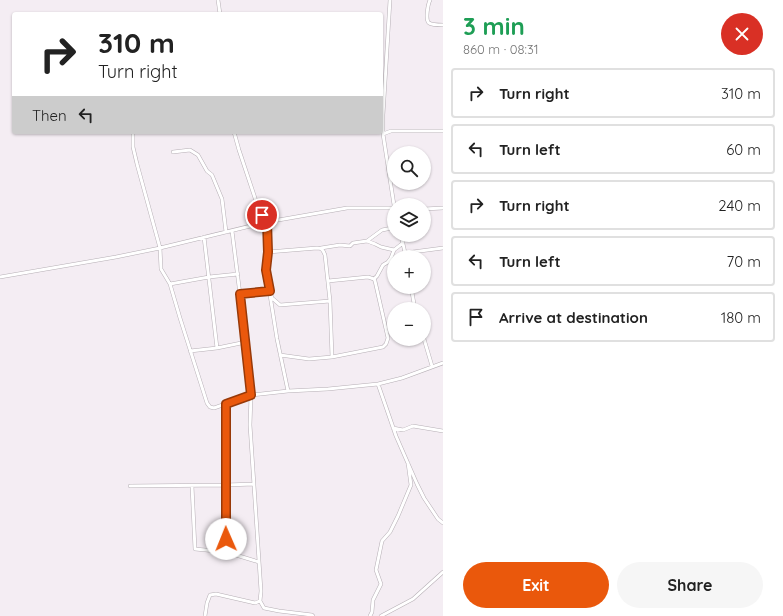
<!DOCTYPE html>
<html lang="en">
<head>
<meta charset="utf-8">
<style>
	:root { --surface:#fff; --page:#f6f6f6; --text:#222; --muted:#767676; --line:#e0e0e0; --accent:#ea580c }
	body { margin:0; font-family:Quicksand,sans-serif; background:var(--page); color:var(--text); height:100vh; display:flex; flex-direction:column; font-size:15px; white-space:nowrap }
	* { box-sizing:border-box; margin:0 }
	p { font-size:13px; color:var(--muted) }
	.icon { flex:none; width:22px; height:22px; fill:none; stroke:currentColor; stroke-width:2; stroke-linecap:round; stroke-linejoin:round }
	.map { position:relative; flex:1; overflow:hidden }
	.details { display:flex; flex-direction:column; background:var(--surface); width:340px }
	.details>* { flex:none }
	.top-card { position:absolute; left:12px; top:12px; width:371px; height:122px; border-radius:4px; box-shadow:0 1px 3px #0004; background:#fff; color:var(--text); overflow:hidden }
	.fabs { position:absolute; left:387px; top:146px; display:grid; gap:8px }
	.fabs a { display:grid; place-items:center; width:44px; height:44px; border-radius:50%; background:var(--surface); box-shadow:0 1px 3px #0004; font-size:20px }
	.pin { position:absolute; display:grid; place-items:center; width:34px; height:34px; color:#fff; margin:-17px; border:2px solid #fff; border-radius:50%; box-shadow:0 1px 4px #0007 }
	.me { position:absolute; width:44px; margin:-22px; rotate:359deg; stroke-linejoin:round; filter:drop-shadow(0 0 3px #0008) }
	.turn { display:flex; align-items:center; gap:14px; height:84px; padding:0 20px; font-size:18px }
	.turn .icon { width:52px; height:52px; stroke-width:2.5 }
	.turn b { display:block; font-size:28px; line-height:34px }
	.then { display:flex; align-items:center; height:38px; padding:0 20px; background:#0003; gap:8px; font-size:15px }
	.round { display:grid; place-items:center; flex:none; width:42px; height:42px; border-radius:21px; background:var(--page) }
	.head { display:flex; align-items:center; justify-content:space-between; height:68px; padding:0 20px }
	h1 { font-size:24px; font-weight:700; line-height:30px; color:#1e9e55 }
	.primary-button { display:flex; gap:8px; margin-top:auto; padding:8px 20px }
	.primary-button a { flex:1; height:46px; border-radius:24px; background:var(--accent); color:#fff; font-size:16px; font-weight:700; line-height:46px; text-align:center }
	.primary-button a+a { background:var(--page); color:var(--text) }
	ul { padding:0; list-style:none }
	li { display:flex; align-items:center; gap:12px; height:50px; margin:0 8px 6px; padding:0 12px; border:2px solid var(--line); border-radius:4px }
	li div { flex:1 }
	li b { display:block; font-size:15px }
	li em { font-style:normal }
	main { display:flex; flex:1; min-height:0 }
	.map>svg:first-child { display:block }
</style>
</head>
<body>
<main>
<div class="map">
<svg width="443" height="616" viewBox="0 0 443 616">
	<rect width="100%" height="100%" fill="#f4edf3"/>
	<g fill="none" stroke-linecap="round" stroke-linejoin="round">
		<g stroke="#b6afb5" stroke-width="4">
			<path id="minor" d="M218 0 220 14
				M390 0 383 115V134L394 205
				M430 0C428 4 425 20 429 23 432 25 439 25 443 25
				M133 132V147L137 164 160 248 161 269 170 284 180 318 207 403 210 407 214 408 251 395 288 391 328 389 378 384 402 378 443 363
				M234 132 239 150 258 207 267 222 268 252 266 270 277 339 288 391
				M383 134 391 131H443
				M173 152 190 150 198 155 207 171 212 175 222 199 226 232
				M424 209 443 208
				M232 231 246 342 251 395 250 425 261 591 260 601 264 608 279 611 312 615 313 616
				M401 235 406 257
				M204 237 217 348
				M367 241 375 244 381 247 394 250 403 243
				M321 248 340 245 350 246 353 243 367 241 382 230 392 228 394 225
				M268 252 317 248C322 248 323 250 325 255L330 301 332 357
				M405 253 443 248
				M0 277 116 257 160 248 267 222 347 208H394
				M374 279 377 276 383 265 388 262 391 258 394 250
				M170 284 209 277 238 274
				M411 287 415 309
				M240 294 270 291 272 298 280 305 330 301
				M424 339 432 366
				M190 351 217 348 246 342
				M280 355 309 359 332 357 383 347 386 344 388 338 375 281 374 279 368 277 328 281
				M378 384 396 436 417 484 424 498 438 519 443 523
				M226 404V552
				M393 428 403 430 413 426 443 431
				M130 486 226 485 254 484
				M192 486 195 549 226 552 259 562
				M205 616 207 603 210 595 216 594 255 603 260 601
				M370 616 372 612 373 600 381 584 376 570 382 541 390 532 398 516 411 485 408 463
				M381 616 413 599 443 572"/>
		</g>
		<use href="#minor" stroke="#fff" stroke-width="3"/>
	</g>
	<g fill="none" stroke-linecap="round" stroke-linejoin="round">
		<g stroke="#983908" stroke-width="10">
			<path id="route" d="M226 539V404L251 395 240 294 270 291 266 270 268 252 267 222 262 215"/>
		</g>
		<use href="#route" stroke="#ea580c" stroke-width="7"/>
	</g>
</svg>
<div class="fabs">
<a><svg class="icon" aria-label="search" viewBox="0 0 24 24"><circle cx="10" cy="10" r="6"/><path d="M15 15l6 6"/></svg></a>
<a><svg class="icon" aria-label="layers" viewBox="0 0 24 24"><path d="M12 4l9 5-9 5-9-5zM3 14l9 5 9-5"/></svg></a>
<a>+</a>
<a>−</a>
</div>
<div class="pin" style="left:262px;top:215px;background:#d93025"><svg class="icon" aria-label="arrive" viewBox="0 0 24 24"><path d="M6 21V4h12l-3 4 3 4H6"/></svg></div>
<svg class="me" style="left:226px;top:539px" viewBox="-20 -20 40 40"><circle r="19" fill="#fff"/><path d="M0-13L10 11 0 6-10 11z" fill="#ea580c"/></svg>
<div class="top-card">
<div class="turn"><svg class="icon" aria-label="right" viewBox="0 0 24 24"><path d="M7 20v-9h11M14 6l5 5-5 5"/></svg><div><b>310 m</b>Turn right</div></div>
<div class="then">Then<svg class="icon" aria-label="left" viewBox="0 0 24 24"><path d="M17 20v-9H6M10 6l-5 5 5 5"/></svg></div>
</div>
</div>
<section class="details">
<div class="head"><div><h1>3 min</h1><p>860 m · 08:31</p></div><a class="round" style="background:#d93025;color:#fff"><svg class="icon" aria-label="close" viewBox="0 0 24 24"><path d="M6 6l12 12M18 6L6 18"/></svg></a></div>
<ul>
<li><svg class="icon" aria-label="right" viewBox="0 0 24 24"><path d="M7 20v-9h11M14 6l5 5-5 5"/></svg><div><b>Turn right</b></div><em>310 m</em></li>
<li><svg class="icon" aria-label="left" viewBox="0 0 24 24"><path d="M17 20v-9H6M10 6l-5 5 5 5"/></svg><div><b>Turn left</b></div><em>60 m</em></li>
<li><svg class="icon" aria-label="right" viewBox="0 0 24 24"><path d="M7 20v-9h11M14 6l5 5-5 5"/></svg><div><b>Turn right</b></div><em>240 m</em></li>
<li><svg class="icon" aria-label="left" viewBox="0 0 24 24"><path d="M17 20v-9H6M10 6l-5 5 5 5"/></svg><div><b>Turn left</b></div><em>70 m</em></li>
<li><svg class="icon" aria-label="arrive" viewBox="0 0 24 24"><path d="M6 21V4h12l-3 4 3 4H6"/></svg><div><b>Arrive at destination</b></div><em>180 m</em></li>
</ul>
<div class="primary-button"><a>Exit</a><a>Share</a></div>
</section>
</main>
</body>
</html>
